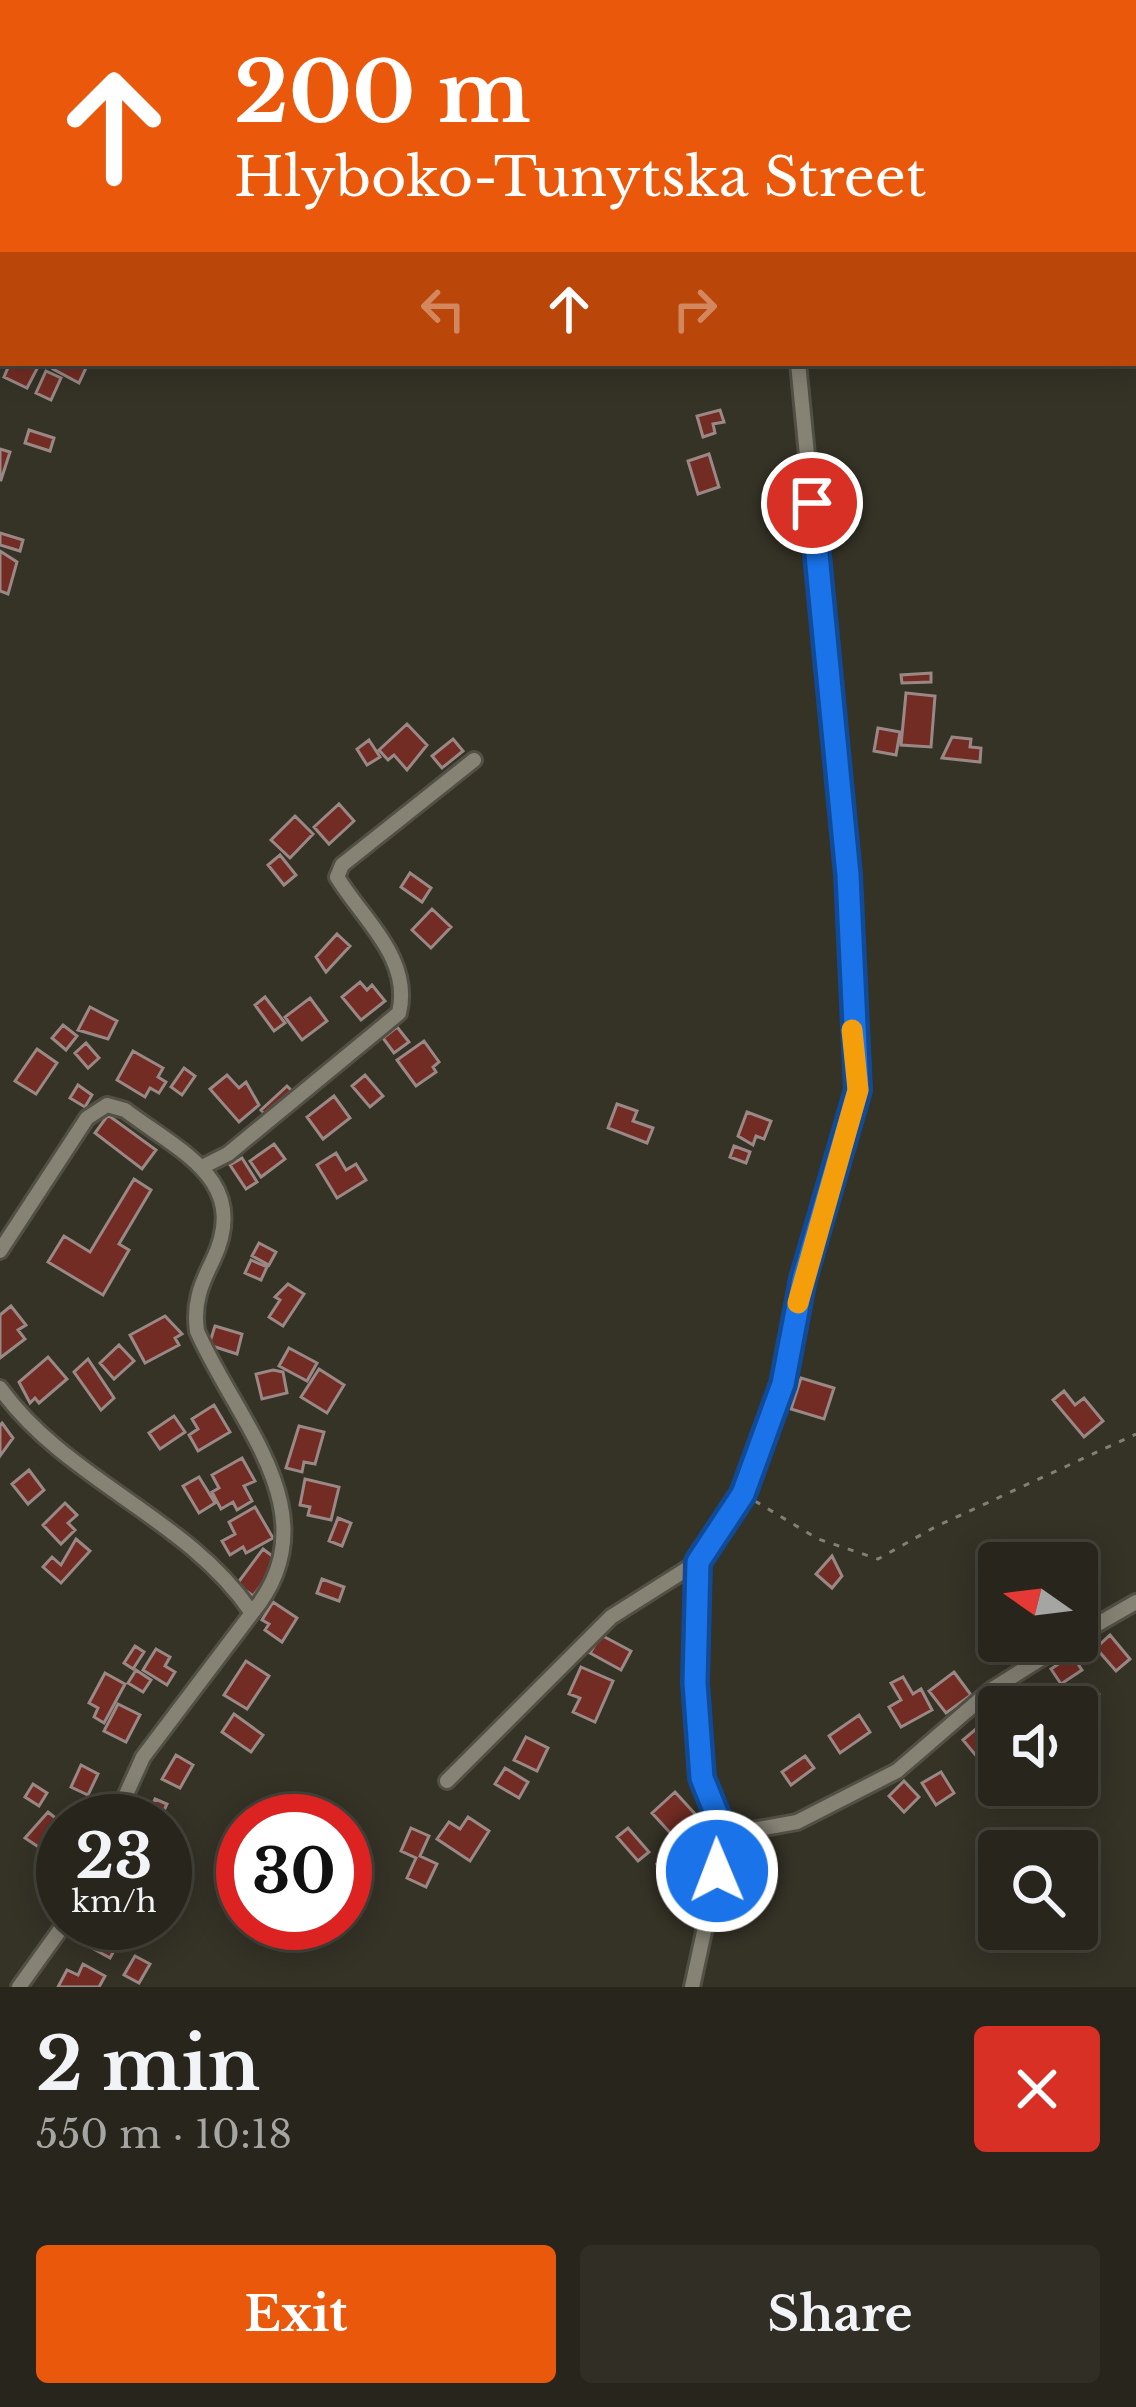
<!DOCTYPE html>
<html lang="en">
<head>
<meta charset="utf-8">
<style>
	:root { --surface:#28261c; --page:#302e25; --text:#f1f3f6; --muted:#a5a5a3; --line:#44433b; --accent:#ea580c }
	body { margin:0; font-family:"Libre Baskerville",serif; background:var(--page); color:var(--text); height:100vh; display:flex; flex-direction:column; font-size:45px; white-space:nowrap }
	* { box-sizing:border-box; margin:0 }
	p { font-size:39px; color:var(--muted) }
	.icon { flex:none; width:66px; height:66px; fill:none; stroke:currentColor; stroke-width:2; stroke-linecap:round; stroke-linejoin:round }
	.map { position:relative; height:1987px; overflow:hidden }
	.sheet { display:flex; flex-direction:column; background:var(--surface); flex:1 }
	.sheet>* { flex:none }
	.banner { position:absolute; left:0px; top:0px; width:1137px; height:366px; box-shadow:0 6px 30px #0003,0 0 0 3px var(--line); background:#ea580c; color:#fff; overflow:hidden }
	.needle { width:78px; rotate:284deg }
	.tools { position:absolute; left:978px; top:1542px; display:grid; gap:24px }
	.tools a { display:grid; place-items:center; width:120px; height:120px; border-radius:12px; background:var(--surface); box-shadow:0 6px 30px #0003,0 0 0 3px var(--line); font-size:60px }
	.speed { position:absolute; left:36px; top:1794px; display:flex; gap:24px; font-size:60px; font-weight:700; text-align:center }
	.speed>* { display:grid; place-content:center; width:156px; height:156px; border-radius:50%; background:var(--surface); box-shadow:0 6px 30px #0003,0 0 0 3px var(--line); line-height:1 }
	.speed small { font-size:30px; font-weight:400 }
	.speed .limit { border:18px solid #d22; background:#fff; color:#111 }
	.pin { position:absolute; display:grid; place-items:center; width:102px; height:102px; color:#fff; margin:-51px; border:6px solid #fff; border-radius:50%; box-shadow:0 3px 12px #0007 }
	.me { position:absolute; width:132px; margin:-66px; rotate:359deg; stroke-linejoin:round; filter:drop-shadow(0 0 9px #0008) }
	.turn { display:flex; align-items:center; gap:42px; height:252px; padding:0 36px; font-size:54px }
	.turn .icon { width:156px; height:156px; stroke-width:2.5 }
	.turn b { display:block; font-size:84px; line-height:102px }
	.lanes { display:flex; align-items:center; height:114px; padding:0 36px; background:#0003; justify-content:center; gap:60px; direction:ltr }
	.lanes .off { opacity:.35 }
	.round { display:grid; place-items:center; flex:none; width:126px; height:126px; border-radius:12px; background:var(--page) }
	.head { display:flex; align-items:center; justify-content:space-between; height:204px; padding:0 36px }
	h1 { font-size:72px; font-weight:700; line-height:90px }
	.action { display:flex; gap:24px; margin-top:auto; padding:24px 36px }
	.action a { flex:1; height:138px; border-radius:12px; background:var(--accent); color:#fff; font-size:48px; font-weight:700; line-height:138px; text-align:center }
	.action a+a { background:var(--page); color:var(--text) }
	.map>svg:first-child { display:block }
</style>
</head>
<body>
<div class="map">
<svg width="1136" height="1987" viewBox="0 0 1136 1987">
	<rect width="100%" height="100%" fill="#353226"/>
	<path fill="#722c23" stroke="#998885" stroke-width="3" d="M10 363H40L27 388 4 377Z
		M56 363H76L86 368 79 383 53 369Z
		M46 371 61 378 51 400 36 393Z
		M720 410 724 422 713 424 715 433 703 437 697 416Z
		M29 430 54 438 50 451 25 443Z
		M0 449 10 452 1 480H0Z
		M709 454 719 487 698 494 688 461Z
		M0 533 23 540 20 551 0 545Z
		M0 551 17 562 8 594 0 591Z
		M931 673V682L902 683 901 675Z
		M906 693 935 696 931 747 901 745Z
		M407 724 427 745 407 770 394 755 388 760 379 750Z
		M878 728 900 732 896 755 874 751Z
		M952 737 971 739 970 747 981 748 980 762 942 758Z
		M453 739 463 751 442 768 432 756Z
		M369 740 380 757 367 765 357 749Z
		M339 804 354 821 329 844 314 827Z
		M295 816 313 834 290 858 271 840Z
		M280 855 296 875 284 885 268 865Z
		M410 873 431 888 422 902 401 887Z
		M432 909 451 927 431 948 412 930Z
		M337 934 350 946 326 972 316 957Z
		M360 982 367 990 372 985 385 1001 361 1020 342 997Z
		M265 997 285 1023 274 1031 255 1005Z
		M310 998 327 1021 302 1040 285 1017Z
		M90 1007 117 1021 108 1039 78 1030Z
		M63 1025 77 1036 66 1050 52 1038Z
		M397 1027 409 1042 394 1053 383 1038Z
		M424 1041 439 1062 433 1067 436 1072 416 1086 397 1060Z
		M86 1043 99 1058 88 1068 75 1053Z
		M37 1049 57 1063 36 1094 15 1081Z
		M133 1051 163 1068 158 1077 166 1082 159 1093 150 1088 145 1097 117 1080Z
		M184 1068 195 1076 182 1095 171 1087Z
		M227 1075 239 1088 246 1082 259 1105 239 1122 210 1089Z
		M365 1075 383 1096 370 1107 352 1086Z
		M78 1085 92 1095 85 1107 70 1098Z
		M287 1086 294 1093 268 1117 261 1110Z
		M334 1096 350 1118 323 1139 307 1117Z
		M617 1104 637 1111 633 1121 653 1128 647 1143 608 1128Z
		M747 1112 771 1121 764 1139 756 1136 753 1145 738 1136Z
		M108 1115 156 1150 142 1169 95 1133Z
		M274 1144 285 1159 261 1177 250 1161Z
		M734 1146 750 1152 746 1163 730 1157Z
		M336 1153 346 1170 356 1164 366 1180 337 1198 317 1165Z
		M242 1158 257 1182 246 1189 230 1165Z
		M134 1179 151 1190 119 1244 129 1250 103 1295 48 1262 64 1236 90 1252Z
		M259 1243 276 1252 269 1265 252 1256Z
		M251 1260 267 1267 261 1280 245 1273Z
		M288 1284 304 1294 283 1326 269 1317 280 1300 275 1297Z
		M11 1306 26 1325 18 1330 25 1339 0 1358V1315Z
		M165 1316 182 1334 175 1338 179 1345 145 1363 130 1335Z
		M215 1326 242 1334 237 1354 209 1345Z
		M119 1345 134 1361 114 1379 100 1363Z
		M289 1348 317 1363 307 1381 279 1366Z
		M48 1357 67 1379 39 1403 35 1398 30 1403 19 1382Z
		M88 1359 114 1398 101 1410 74 1372Z
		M319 1369 344 1385 327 1413 301 1397Z
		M273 1370 283 1372 287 1393 262 1399 256 1374Z
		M801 1378 834 1388 824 1419 791 1409Z
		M1064 1391 1075 1405 1084 1398 1103 1421 1084 1437 1053 1400Z
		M214 1405 230 1432 198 1451 189 1435 198 1429 192 1419Z
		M174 1416 185 1432 160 1449 149 1433Z
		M2 1423 13 1438 0 1456V1425Z
		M299 1426 324 1432 315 1464 304 1462 302 1472 286 1468Z
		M242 1458 255 1481 244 1486 252 1501 237 1510 233 1502 221 1509 212 1492 219 1488 212 1475Z
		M29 1470 44 1490 28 1504 12 1484Z
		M199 1477 215 1503 199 1513 183 1486Z
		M305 1479 339 1487 331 1520 308 1515 310 1507 300 1505Z
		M65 1503 77 1515 68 1523 75 1530 61 1544 43 1525Z
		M255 1507 273 1538 246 1553 243 1547 230 1555 222 1541 235 1534 229 1522Z
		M338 1518 351 1523 342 1546 329 1541Z
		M76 1539 90 1551 61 1583 43 1567 52 1557 61 1565Z
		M263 1549 279 1561 253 1596 237 1584Z
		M832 1556 842 1576 832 1588 816 1574Z
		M322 1579 344 1587 339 1601 317 1593Z
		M273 1602 297 1618 282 1642 265 1630 269 1624 262 1620Z
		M601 1635 631 1651 621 1670 590 1653Z
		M1110 1635 1130 1659 1116 1671 1096 1648Z
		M135 1646 144 1652 133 1669 124 1663Z
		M156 1649 170 1657 165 1666 175 1672 167 1685 143 1670Z
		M1072 1655 1082 1670 1061 1684 1051 1669Z
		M246 1661 269 1676 247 1709 224 1695Z
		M581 1667 613 1681 595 1722 573 1712 580 1698 569 1694Z
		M136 1670 151 1680 143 1692 128 1683Z
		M954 1672 971 1695 946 1713 929 1691Z
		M105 1673 125 1684 104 1723 94 1717 98 1708 89 1703Z
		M903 1677 913 1694 921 1689 932 1710 901 1727 889 1707 901 1700 891 1683Z
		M1024 1687 1037 1707H1016L1009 1697Z
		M1093 1687 1099 1694 1087 1705 1080 1697Z
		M118 1704 140 1715 126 1742 104 1731Z
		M234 1714 263 1735 251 1752 222 1732Z
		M859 1715 870 1732 840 1753 829 1736Z
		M991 1715 994 1720 999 1717V1730L990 1737 980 1723Z
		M976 1729 991 1748 978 1758 963 1740Z
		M526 1737 548 1748 537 1771 514 1760Z
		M176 1755 193 1765 180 1788 162 1779Z
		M805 1756 814 1768 791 1785 782 1772Z
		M81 1765 98 1774 88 1795 71 1787Z
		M505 1768 528 1782 519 1798 495 1784Z
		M941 1772 954 1793 936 1805 922 1783Z
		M904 1781 919 1797 904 1812 889 1796Z
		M33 1784 47 1793 39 1806 25 1797Z
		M675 1792 696 1815 673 1836 652 1813Z
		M155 1799 167 1804 159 1821H136L143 1804 151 1808Z
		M48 1812 63 1824V1837L49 1854 25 1838Z
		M468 1817 489 1831 470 1861 437 1839 449 1822 460 1829Z
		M411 1828 429 1836 420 1856 437 1864 426 1887 407 1878 416 1858 401 1851Z
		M628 1828 649 1852 638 1861 617 1837Z
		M695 1833 714 1854 697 1869 675 1853Z
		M668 1855 688 1881 677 1890 657 1864Z
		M94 1923 126 1929 110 1958 83 1943Z
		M135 1956 150 1964 139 1983 124 1975Z
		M83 1964 105 1976 99 1987H58L67 1970 78 1975Z"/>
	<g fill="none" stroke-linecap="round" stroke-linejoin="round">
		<g stroke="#524f45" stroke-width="20">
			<path id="minor" d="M689 0 691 3
				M161 3 163 0
				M363 3 364 0
				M522 3 526 0
				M0 315 3 309
				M202 1167 228 1154 399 1013C412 959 364 921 337 877L342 865 474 760
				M0 1251 87 1118 107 1105 125 1110C180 1152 251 1180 213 1260 201 1284 193 1303 197 1331 237 1423 333 1515 252 1613
				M0 1388C68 1482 187 1517 252 1613L143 1757 114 1821
				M1077 1636 1136 1602
				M447 1781 611 1617 698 1562
				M725 1835 702 1778 695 1683 698 1562 743 1494 783 1384 803 1279 858 1090 848 875 798 363
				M725 1835 797 1822 897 1771 991 1690 1069 1641
				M19 1987 65 1923
				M692 1987 725 1835"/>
		</g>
		<path stroke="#827f75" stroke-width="3" stroke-dasharray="6 9" stroke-linecap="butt" d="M755 1501 818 1539 878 1559 935 1527 1136 1434"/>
		<use href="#minor" stroke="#868274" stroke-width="14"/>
	</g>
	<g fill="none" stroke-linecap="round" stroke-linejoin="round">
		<g stroke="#114b97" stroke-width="30">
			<path id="route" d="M717 1871 725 1835 702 1778 695 1683 698 1562 743 1494 783 1384 803 1279 858 1090 848 875 812 503"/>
		</g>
		<use href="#route" stroke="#1a73e8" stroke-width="21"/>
		<path stroke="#f59e0b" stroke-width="21" d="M798 1303 858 1090 852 1030"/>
	</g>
</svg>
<div class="tools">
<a><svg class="needle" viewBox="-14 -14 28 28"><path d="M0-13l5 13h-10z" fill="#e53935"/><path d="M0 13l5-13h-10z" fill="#a5a5a3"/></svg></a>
<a><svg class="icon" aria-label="sound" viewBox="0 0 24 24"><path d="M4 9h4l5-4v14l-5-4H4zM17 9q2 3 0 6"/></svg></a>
<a><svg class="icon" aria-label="search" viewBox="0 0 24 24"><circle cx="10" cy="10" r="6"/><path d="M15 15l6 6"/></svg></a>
</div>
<div class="speed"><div>23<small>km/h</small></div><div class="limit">30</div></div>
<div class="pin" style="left:812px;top:503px;background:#d93025"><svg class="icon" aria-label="arrive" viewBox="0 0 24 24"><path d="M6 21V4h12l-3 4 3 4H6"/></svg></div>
<svg class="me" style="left:717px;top:1871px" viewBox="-20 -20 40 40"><circle r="17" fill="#1a73e8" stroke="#fff" stroke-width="3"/><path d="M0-11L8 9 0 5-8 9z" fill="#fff"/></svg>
<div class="banner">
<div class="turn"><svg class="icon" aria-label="ahead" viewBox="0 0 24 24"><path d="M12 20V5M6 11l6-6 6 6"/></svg><div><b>200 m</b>Hlyboko-Tunytska Street</div></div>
<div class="lanes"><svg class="icon off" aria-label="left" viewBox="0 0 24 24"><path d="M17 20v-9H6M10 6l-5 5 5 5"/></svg><svg class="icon" aria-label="ahead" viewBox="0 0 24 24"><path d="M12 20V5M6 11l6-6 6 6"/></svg><svg class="icon off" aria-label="right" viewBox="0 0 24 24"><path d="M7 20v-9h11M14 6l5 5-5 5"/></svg></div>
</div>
</div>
<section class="sheet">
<div class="head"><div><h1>2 min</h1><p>550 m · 10:18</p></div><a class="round" style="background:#d93025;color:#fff"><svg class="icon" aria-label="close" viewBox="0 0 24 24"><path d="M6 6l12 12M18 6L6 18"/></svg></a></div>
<div class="action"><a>Exit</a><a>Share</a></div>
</section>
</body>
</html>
